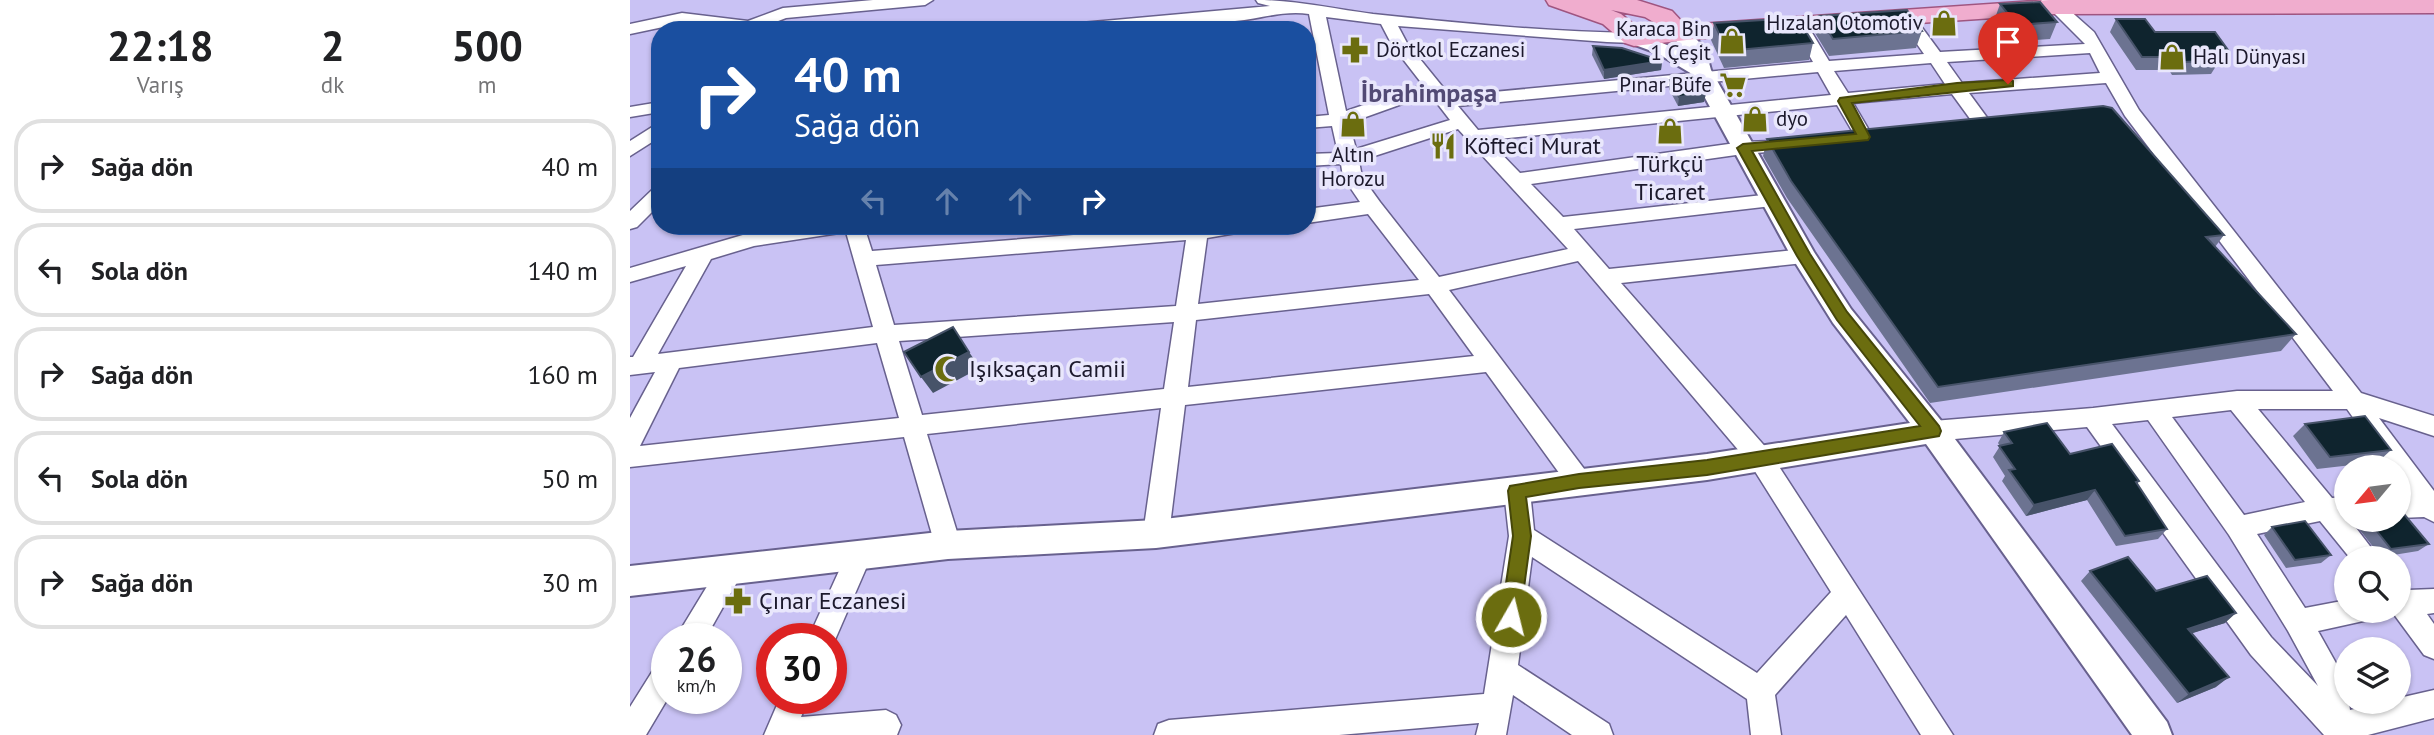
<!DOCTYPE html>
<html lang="tr">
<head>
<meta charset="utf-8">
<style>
	:root { --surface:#fff; --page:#f6f6f6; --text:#202124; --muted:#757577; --line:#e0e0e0 }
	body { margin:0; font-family:"PT Sans",sans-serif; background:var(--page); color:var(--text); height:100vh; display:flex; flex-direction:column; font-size:26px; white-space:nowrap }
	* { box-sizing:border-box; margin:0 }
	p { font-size:23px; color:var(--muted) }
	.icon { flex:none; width:38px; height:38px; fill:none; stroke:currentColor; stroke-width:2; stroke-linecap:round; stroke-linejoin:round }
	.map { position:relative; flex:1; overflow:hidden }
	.panel { display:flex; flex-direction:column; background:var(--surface); width:630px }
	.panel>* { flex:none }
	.guide { position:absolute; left:21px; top:21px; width:665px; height:214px; border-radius:28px; box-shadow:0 2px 5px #0004; background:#1a4fa0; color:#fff; overflow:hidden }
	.needle { width:46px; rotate:241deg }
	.tools { position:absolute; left:1704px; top:455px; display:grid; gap:14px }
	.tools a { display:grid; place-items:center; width:77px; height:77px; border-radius:50%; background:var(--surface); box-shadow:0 2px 5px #0004; font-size:35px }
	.speed { position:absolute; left:21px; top:623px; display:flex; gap:14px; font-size:35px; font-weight:700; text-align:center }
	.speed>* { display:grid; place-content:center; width:91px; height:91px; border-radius:50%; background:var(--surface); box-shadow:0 2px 5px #0004; line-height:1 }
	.speed small { font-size:18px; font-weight:400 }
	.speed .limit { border:10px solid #d22; background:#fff; color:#111 }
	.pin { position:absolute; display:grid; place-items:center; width:60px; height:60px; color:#fff; margin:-72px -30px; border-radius:50% 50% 50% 0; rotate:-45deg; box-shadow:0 0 7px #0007 }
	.pin .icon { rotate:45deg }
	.me { position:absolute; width:77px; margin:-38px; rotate:8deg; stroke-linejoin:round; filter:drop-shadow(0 0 5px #0008) }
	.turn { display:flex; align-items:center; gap:24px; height:147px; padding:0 28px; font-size:32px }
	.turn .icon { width:91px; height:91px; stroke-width:2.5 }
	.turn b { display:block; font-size:49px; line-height:60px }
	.lanes { display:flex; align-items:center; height:66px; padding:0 28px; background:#0003; justify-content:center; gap:35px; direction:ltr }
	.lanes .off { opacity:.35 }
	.eta { display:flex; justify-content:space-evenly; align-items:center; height:119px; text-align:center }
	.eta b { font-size:42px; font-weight:700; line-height:49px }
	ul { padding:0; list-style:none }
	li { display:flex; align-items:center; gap:21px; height:94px; margin:0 14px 10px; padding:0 14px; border:4px solid var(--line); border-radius:28px }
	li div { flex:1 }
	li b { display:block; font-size:26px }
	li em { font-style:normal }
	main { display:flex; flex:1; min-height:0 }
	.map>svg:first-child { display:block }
</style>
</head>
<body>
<main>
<section class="panel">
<div class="eta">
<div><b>22:18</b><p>Varış</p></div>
<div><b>2</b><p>dk</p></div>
<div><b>500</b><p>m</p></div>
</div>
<ul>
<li><svg class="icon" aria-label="right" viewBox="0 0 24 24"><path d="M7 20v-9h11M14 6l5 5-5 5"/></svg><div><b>Sağa dön</b></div><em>40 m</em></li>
<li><svg class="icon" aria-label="left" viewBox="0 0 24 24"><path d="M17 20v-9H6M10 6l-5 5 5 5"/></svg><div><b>Sola dön</b></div><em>140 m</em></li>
<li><svg class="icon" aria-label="right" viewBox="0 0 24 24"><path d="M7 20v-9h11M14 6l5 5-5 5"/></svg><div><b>Sağa dön</b></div><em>160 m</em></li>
<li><svg class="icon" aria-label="left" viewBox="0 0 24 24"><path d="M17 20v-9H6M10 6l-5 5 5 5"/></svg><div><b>Sola dön</b></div><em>50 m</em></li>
<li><svg class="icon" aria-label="right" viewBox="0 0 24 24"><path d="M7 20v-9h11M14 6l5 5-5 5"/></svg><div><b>Sağa dön</b></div><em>30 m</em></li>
</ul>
</section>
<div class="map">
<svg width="1804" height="735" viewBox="0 0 1804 735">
	<rect width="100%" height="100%" fill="#c9c2f4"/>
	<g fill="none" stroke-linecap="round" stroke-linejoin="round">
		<g stroke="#68618e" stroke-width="3">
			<path id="minor" d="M243 0H303L295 5 156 18 125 30 52 23 0 34V24L52 13 118 21 153 8Z
				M626 0C665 0 704 9 743 14 829 23 917 32 1004 33L1012 38 1004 43 977 42 768 26 777 43 820 96 1183 62 1161 24 1169 19 1175 21 1199 61 1294 54 1268 17 1276 12 1282 14 1310 52 1455 44 1411 0H1428L1464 32 1509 110 1731 393 1804 416V436L1749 418 1804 491V522L1794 517 1769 518V496H1779L1769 483V467H1758L1717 409H1628L1702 498 1717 497V520H1720L1749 558H1720L1690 521 1627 534 1675 608 1717 600V611H1742L1738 620 1688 631 1716 681 1720 710 1754 702H1769V698L1804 690V718L1738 735H1694L1621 655 1457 427 1303 441 1295 438 1291 431 1295 424 1303 421 1463 408 1607 391H1703L1495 116 1476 83 1339 93 1361 123 1352 129 1346 127 1322 94 1223 103 1243 137 1234 143 1228 141 1207 105 858 140 890 173 1113 142 1171 140 1173 144 1164 150 1113 154 901 184 933 217 1142 194 1149 195 1152 200 1149 205 1142 206 944 229 979 269 1174 249 1181 251 1184 256 1181 261 1174 263 991 283 1139 451 1323 735H1291L1216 615 1145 695 1151 735H1121L1117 699 902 557 888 665 979 724 983 735H942L883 695 876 735H846L849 723 709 735H524L528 724 539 720 854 694 879 536 874 491 878 483 887 480 896 483 900 491 904 530 1127 673 1201 592 1121 465 948 261 819 290 958 474 961 481 958 488 949 491 940 488 856 372 555 405 539 534 535 542 526 545 517 542 513 534 531 408 297 434 331 545 327 553 318 556 309 553 305 545 274 437 0 467V418L25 372 0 375V357H3L56 266 0 282V268L123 232 167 226H234L242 251 558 226H621L618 231 577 238 568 304 789 280 738 214 677 223V209L730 202 713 177 711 164 677 166V154L708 153 702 126 677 128V117L699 115 679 14C654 10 630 19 605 21 543 26 483 30 421 30L429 25 640 6 628 3ZM696 17 751 24 762 45 793 85 716 111ZM1460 53 1470 73 1332 83 1317 62ZM1301 63 1315 84 1218 93 1204 71ZM1188 72 1201 95 848 130 828 106ZM800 94 820 120 726 149 719 123ZM828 129 938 249 809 277 750 202 732 177 729 161ZM216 232 243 327 28 354 81 259 124 246ZM556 240 546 306 264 325 246 265ZM799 294 844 356 558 387 566 320ZM544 322 534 389 292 415 269 341ZM247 343 269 418 10 446 49 368ZM1601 410 1675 502 1614 515 1542 417ZM1518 420 1599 535 1658 631 1688 686 1641 637 1482 424Z
				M30 102V112L0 117V107Z
				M30 122V137L0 156V141Z
				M30 187V204L7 227 0 229V211L23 189Z
				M228 545 237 549 241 557 201 649V639H178L219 549Z
				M102 556 111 560 115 568 75 639H45L93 560Z
				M1769 587 1778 590 1804 589V613L1797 614 1804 624V659L1794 655 1763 613 1759 612 1769 611Z
				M37 660 38 698 16 735H0V707L27 664Z
				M150 698H179L171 717 256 710 266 715 271 725 267 735H134Z"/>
		</g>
		<g stroke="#68618e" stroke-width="4">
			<path id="tertiary" d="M1048 26 1055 28 1075 48 1081 70 1184 252 1221 309 1313 423 1537 722 1542 735H1502L1296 444 1077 480 526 548 318 559 0 596V566L318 531 526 520 1077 454 1280 423 1203 323 1161 256 1062 74 1027 53 997 42 994 38 997 34H1011L1058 54 1038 32 1041 28Z"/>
		</g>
		<g stroke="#9f5580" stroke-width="3">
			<path id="primary" d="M916 0H1007L1042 11 1055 25 1419 0H1804V13L1424 14 1083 37 1004 46 995 43 973 24 919 5ZM981 10 1015 17 1032 27 1010 30 991 14Z"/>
		</g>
		<use href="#minor" fill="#fff" fill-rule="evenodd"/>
		<use href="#tertiary" fill="#fff" fill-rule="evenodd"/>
		<use href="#primary" fill="#f0adce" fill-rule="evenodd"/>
	</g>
	<path fill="#6c7391" d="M1370 4 1427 22 1420 39 1380 42 1364 21Z
		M1189 16 1292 31 1286 48 1199 56 1185 33Z
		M1486 19 1525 32 1598 50 1591 63H1588L1581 74 1542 75 1539 70H1506L1480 32Z
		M1084 23 1183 43 1179 60 1094 68 1081 40Z
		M963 46 1032 61 1031 70 974 79 962 55Z
		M1040 80 1076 93 1074 102 1048 106 1039 89Z
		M1137 139 1594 235 1585 247 1666 334 1651 351 1300 403 1157 198 1133 156Z
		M1675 424 1761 450 1748 462 1687 469 1663 436Z
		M1374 432 1440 454 1509 481 1507 484 1537 529 1528 539 1486 546 1457 500 1396 516 1372 481 1375 476 1363 457 1370 446 1368 443Z
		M1722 520H1769L1799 544 1788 551 1751 557Z
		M1642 527 1701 555 1691 563 1656 568 1634 535Z
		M1460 571 1526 591 1595 623 1562 633 1586 687 1547 703 1451 581Z"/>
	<path fill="#475369" d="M1032 61 1031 70 974 79V70Z
		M1076 93 1074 102 1048 106 1049 97Z
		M339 352 350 368 303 393 291 377Z
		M1465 490 1457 500 1396 516 1404 505Z
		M1606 613 1595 623 1547 638 1558 629Z
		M1599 677 1586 687 1547 703 1559 694Z"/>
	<path fill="#0f242e" stroke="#475369" stroke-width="2" d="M1410 2 1427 22 1387 25 1370 4Z
		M1277 10 1292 31 1203 39 1189 16Z
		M1168 18 1183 43 1097 51 1084 23Z
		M1486 19H1515L1525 32H1585L1598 50H1579L1588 61 1550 62 1546 57H1512Z
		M963 46 992 48 1032 61 974 70Z
		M1067 77 1076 93 1049 97 1040 80Z
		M1473 106 1482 108 1594 235 1576 237 1666 334 1308 387 1161 181 1137 139Z
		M323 327 339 352 291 377 274 352Z
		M1735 416 1761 450 1700 457 1675 424Z
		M1417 423 1440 454 1482 444 1509 481 1506 482 1537 529 1495 536 1465 490 1404 505 1379 470 1385 469 1369 446 1382 443 1374 432Z
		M1769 508 1799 544 1761 549 1738 520H1769Z
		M1675 521 1701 555 1665 560 1642 527Z
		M1498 557 1526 591 1577 576 1606 613 1558 629 1599 677 1559 694 1460 571Z"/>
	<path fill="#6b6d0f" stroke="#46470a" stroke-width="2" d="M1378 80 1383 81V86L1222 103 1240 137 1238 140 1122 151 1180 254 1217 312 1309 426 1311 431 1309 436 1077 475 949 488 896 497 901 536 890 617 888 624 881 626 874 624 871 617 883 536 878 491 880 486 949 474 1077 460 1290 426 1207 320 1167 256 1107 148 1113 144 1226 134 1208 101 1210 98 1327 83Z"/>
	<defs>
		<g id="shop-bare" transform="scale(2.1)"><path d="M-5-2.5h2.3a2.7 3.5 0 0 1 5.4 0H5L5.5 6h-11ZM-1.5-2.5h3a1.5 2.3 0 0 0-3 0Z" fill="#6b6d0f" stroke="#e9e7fc" stroke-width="2.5" paint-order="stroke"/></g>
		<g id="pharmacy-bare" transform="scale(2.1)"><path d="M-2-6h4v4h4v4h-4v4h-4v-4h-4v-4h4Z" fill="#6b6d0f" stroke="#e9e7fc" stroke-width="2.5" paint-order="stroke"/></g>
		<g id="supermarket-bare" transform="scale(2.1)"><path d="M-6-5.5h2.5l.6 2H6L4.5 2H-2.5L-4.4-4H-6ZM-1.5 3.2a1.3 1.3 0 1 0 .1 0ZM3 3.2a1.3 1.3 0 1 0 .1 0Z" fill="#6b6d0f" stroke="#e9e7fc" stroke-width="2.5" paint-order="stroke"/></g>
		<g id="restaurant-bare" transform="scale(2.1)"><path d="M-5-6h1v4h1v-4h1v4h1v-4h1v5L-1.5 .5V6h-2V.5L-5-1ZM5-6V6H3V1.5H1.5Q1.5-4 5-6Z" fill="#6b6d0f" stroke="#e9e7fc" stroke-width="2.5" paint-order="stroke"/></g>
		<g id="mosque-bare" transform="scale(2.1)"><path d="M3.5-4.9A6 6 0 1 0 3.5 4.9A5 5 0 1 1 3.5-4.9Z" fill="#6b6d0f" stroke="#e9e7fc" stroke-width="2.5" paint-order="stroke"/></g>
	</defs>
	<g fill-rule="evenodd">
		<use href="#shop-bare" x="1314" y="23"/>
		<use href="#shop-bare" x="1102" y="41"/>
		<use href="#pharmacy-bare" x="725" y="50"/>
		<use href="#shop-bare" x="1542" y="57"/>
		<use href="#supermarket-bare" x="1103" y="85"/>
		<use href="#shop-bare" x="1125" y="119"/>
		<use href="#shop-bare" x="723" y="124"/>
		<use href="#shop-bare" x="1040" y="131"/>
		<use href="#restaurant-bare" x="813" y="146"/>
		<use href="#mosque-bare" x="318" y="369"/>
		<use href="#pharmacy-bare" x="108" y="601"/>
	</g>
	<g text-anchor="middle" stroke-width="7" stroke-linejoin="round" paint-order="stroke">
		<g font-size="21" fill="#1c192c" stroke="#e9e7fc" text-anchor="end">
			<text x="1293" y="30">Hızalan Otomotiv</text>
			<text x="1081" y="36">Karaca Bin<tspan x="1081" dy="24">1 Çeşit</tspan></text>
			<text x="746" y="57" text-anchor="start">Dörtkol Eczanesi</text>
			<text x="1563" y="64" text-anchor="start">Halı Dünyası</text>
			<text x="1082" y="92">Pınar Büfe</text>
			<text x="1146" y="126" text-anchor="start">dyo</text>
			<text x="723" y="162" text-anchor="middle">Altın<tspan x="723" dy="24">Horozu</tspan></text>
		</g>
		<g font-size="24" fill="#1c192c" stroke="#e9e7fc" text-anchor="start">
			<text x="834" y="154">Köfteci Murat</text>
			<text x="1040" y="172" text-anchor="middle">Türkçü<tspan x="1040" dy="28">Ticaret</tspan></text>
			<text x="339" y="377">Işıksaçan Camii</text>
			<text x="129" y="609">Çınar Eczanesi</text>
		</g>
		<g font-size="26" font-weight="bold" fill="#524a75" stroke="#e9e7fc">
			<text x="799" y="102">İbrahimpaşa</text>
		</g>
	</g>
</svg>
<div class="tools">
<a><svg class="needle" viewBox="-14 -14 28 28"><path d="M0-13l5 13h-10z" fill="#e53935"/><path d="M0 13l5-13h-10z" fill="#757577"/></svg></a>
<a><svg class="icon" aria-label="search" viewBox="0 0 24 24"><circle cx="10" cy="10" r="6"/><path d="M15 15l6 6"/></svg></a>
<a><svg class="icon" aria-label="layers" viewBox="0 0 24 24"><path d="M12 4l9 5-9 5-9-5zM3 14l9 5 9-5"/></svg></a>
</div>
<div class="speed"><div>26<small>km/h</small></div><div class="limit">30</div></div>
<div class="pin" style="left:1378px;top:84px;background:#d93025"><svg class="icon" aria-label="arrive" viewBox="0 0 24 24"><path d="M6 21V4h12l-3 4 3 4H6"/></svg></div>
<svg class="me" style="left:881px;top:617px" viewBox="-20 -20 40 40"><circle r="17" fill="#6b6d0f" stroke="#fff" stroke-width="3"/><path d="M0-11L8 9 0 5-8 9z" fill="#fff"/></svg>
<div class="guide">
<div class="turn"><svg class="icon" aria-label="right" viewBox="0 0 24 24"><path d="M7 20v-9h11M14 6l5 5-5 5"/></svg><div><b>40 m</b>Sağa dön</div></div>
<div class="lanes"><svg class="icon off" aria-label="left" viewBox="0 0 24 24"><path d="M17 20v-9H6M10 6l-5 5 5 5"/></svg><svg class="icon off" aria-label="ahead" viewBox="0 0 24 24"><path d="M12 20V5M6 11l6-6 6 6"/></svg><svg class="icon off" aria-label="ahead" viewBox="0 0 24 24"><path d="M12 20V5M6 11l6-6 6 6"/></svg><svg class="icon" aria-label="right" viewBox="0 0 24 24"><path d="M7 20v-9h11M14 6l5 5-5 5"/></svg></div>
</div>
</div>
</main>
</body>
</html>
